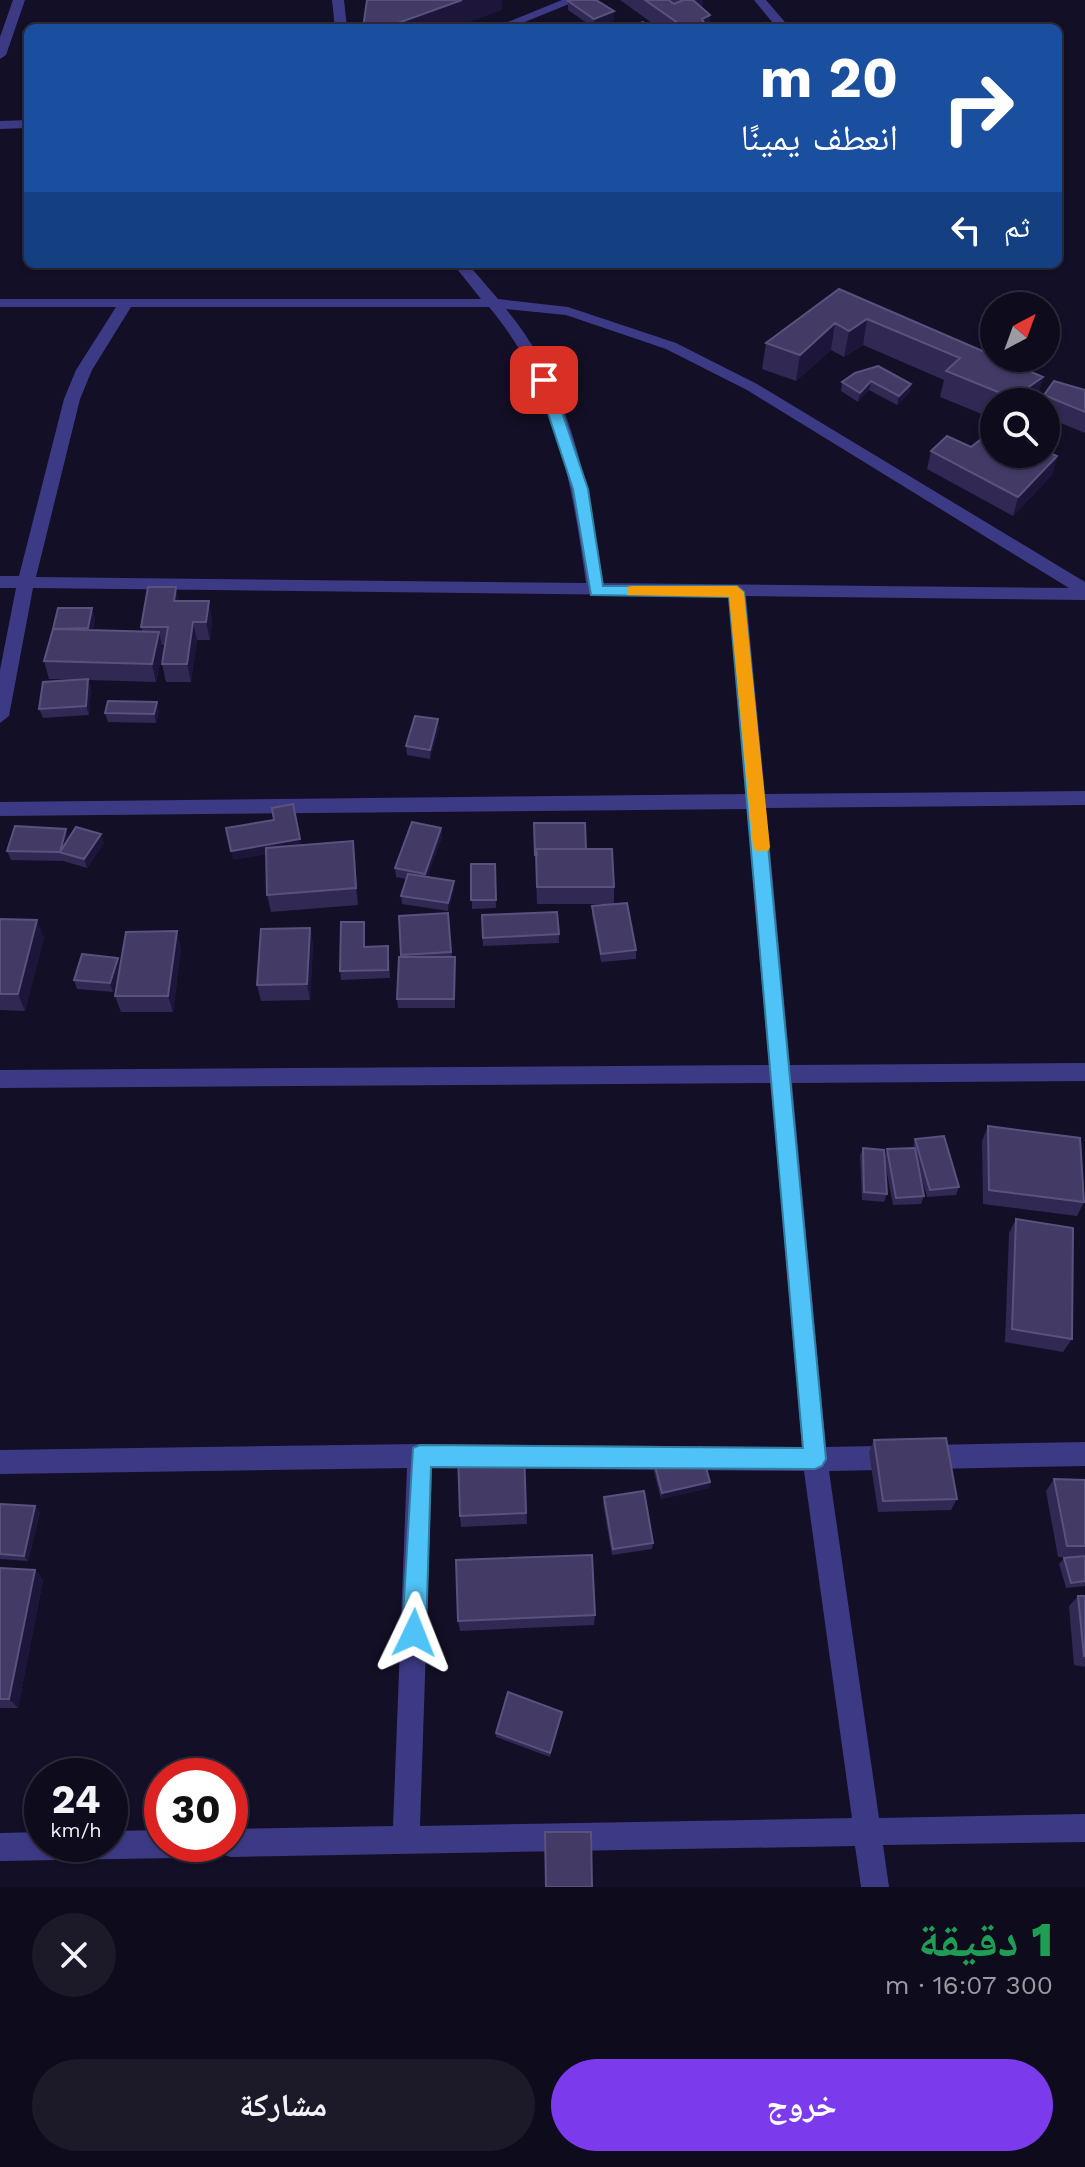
<!DOCTYPE html>
<html lang="ar">
<head>
<meta charset="utf-8">
<style>
	:root { --surface:#0e0b1c; --page:#1c1929; --text:#f1f3f6; --muted:#9b9ba3; --line:#2e2b3b; --accent:#7c3aed }
	body { margin:0; font-family:"Work Sans","Noto Naskh Arabic",sans-serif; background:var(--page); color:var(--text); direction:rtl; height:100vh; display:flex; flex-direction:column; font-size:30px; white-space:nowrap }
	* { box-sizing:border-box; margin:0 }
	p { font-size:26px; color:var(--muted) }
	.icon { flex:none; width:44px; height:44px; fill:none; stroke:currentColor; stroke-width:2; stroke-linecap:round; stroke-linejoin:round }
	.map { position:relative; height:1887px; overflow:hidden; direction:ltr }
	.sheet { display:flex; flex-direction:column; background:var(--surface); flex:1 }
	.sheet>* { flex:none }
	.banner { position:absolute; left:24px; top:24px; width:1038px; height:244px; border-radius:12px; box-shadow:0 2px 6px #0004,0 0 0 2px var(--line); direction:rtl; background:#1a4fa0; color:#fff; overflow:hidden }
	.needle { width:52px; rotate:41deg }
	.tools { position:absolute; left:980px; top:292px; display:grid; gap:16px }
	.tools a { display:grid; place-items:center; width:80px; height:80px; border-radius:50%; background:var(--surface); box-shadow:0 2px 6px #0004,0 0 0 2px var(--line); font-size:40px }
	.speed { position:absolute; left:24px; top:1758px; display:flex; gap:16px; font-size:40px; font-weight:700; text-align:center }
	.speed>* { display:grid; place-content:center; width:104px; height:104px; border-radius:50%; background:var(--surface); box-shadow:0 2px 6px #0004,0 0 0 2px var(--line); line-height:1 }
	.speed small { font-size:20px; font-weight:400 }
	.speed .limit { border:12px solid #d22; background:#fff; color:#111 }
	.pin { position:absolute; display:grid; place-items:center; width:68px; height:68px; color:#fff; margin:-34px; border-radius:16px; box-shadow:0 4px 12px #0006 }
	.me { position:absolute; width:88px; margin:-44px; rotate:2deg; stroke-linejoin:round; filter:drop-shadow(0 0 6px #0008) }
	.turn { display:flex; align-items:center; gap:28px; height:168px; padding:0 32px; font-size:36px }
	.turn .icon { width:104px; height:104px; stroke-width:2.5 }
	.turn b { display:block; font-size:56px; line-height:68px }
	.then { display:flex; align-items:center; height:76px; padding:0 32px; background:#0003; gap:16px; font-size:30px }
	.round { display:grid; place-items:center; flex:none; width:84px; height:84px; border-radius:42px; background:var(--page) }
	.headline { display:flex; align-items:center; justify-content:space-between; height:136px; padding:0 32px }
	h1 { font-size:48px; font-weight:800; line-height:60px; color:#1e9e55 }
	.cta { display:flex; gap:16px; margin-top:auto; padding:16px 32px }
	.cta a { flex:1; height:92px; border-radius:48px; background:var(--accent); color:#fff; font-size:32px; font-weight:800; line-height:92px; text-align:center }
	.cta a+a { background:var(--page); color:var(--text) }
	.map>svg:first-child { display:block }
</style>
</head>
<body>
<div class="map">
<svg width="1085" height="1887" viewBox="0 0 1085 1887">
	<rect width="100%" height="100%" fill="#130f26"/>
	<g fill="none" stroke-linecap="round" stroke-linejoin="round">
		<path fill="#3d3a85" fill-rule="evenodd" d="M13 0H25L6 55 0 59V37Z
			M332 0H344L347 28H335Z
			M562 0H579L510 28H493Z
			M754 0H766L790 28H777Z
			M28 120V128L0 129V121Z
			M453 264H468L498 299 568 307 676 343 757 384 1085 582V600L746 596 765 794 1085 791V805L766 808 790 1065 1085 1063V1081L792 1083 826 1447 1085 1442V1466L829 1471 879 1818 1085 1814V1842L883 1845 889 1887H861L855 1846 230 1857 220 1853 217 1844H230V1829L393 1826 407 1468 0 1474V1450L420 1444 802 1447 771 1083 0 1088V1070L769 1065 747 809 0 816V802L746 794 729 596 33 588 9 716 0 723V670L16 588H0V576H19L64 399 76 370 116 307H0V299H481ZM131 307H489C556 386 572 484 586 583L36 577 80 399 92 370ZM506 309 566 315 666 349 747 390 1069 588 603 583C589 485 571 387 506 309ZM432 1468 804 1471 852 1818 420 1826Z
			M162 1830V1844H188L184 1854 174 1858 0 1861V1833L42 1832V1844H110V1831Z"/>
	</g>
	<path fill="#312854" d="M620 0H645L675 4 671 0H703V6L700 7 710 15 709 28H659Z
		M568 1 614 11V20L594 28 568 10Z
		M839 289 1043 377 1036 402H994V419L940 397 944 380 863 345 844 357 831 350 796 381 762 369 766 343Z
		M855 373 911 384 909 393 897 405 869 390 858 402 841 391 842 382Z
		M1085 390V433L1046 417V402H1042L1044 395Z
		M931 451 1057 456 1052 475 1013 516 927 469Z
		M179 601 212 619 210 640H197L191 682H166L162 664 165 645H162L163 650 156 682 88 680 91 688 89 715 43 718 39 709 79 680 49 679 44 661 92 608 95 618 93 630 142 631 141 627Z
		M159 711 156 723 108 722 105 713Z
		M439 728 430 759 407 755 406 746Z
		M534 823 586 849 614 887V904H537Z
		M441 828 442 837 427 877 454 890 448 911 402 904 401 896 406 879 396 877 395 868Z
		M69 838 104 843 87 868 63 861 11 860 7 851Z
		M301 845 355 858 358 905 271 912 267 895 266 854 233 860Z
		M471 864H495L496 908 472 909Z
		M592 906 636 950V959L601 962 592 915Z
		M448 913 452 957H455V1008H398L397 999 401 957 399 916Z
		M482 915 559 934V943L483 946Z
		M0 919 44 937 25 1011 0 1010Z
		M364 922 365 947 389 955 390 978 341 980 340 971Z
		M310 928 313 945 310 1000 261 1001 257 985Z
		M181 948 173 1012H121L115 996 119 974 113 992 77 989 74 980 118 958 120 964Z
		M988 1126 1084 1202 1077 1216 983 1204 982 1141Z
		M915 1139 959 1187 956 1195 927 1197 921 1176 924 1196 921 1204 893 1205 885 1162 887 1194 884 1202 862 1200 860 1155 863 1148 885 1155 887 1149 913 1148Z
		M1016 1219 1072 1339 1063 1352 1005 1342 1009 1233Z
		M874 1440 957 1499 951 1510 878 1512 869 1452Z
		M524 1450 527 1524 461 1527 460 1516Z
		M653 1458 710 1482 709 1488 661 1499 652 1464Z
		M1054 1479 1085 1480V1586L1066 1588 1059 1564 1064 1558 1079 1557H1058L1046 1491Z
		M604 1497 653 1543 652 1549 612 1555 603 1503Z
		M0 1504 40 1512 28 1561 0 1559Z
		M0 1568 35 1570 43 1580 18 1708H0Z
		M1078 1596H1085V1667L1074 1665 1069 1606Z
		M595 1615 594 1625 460 1631 458 1621Z
		M562 1712 550 1757 496 1737V1733Z"/>
	<path fill="#1d163a" d="M462 0H502V10L454 28H384Z
		M693 0H703V6L684 11Z
		M614 11V20L594 28V19Z
		M710 15 709 28H702V19Z
		M867 319 863 345 844 357 849 331Z
		M835 323 831 350 796 381 800 355Z
		M1043 377 1036 402H1012L1013 398Z
		M871 381 869 390 858 402 860 393Z
		M911 384 909 393 897 405 899 396Z
		M1057 456 1052 475 1013 516 1018 497Z
		M176 587 180 605 174 601Z
		M209 601 212 619 210 640 206 622Z
		M92 608 95 618 91 638 88 628Z
		M193 622 197 640 191 682 187 664Z
		M159 632 163 650 156 682 152 664Z
		M88 679 91 688 89 715 86 706Z
		M157 702 159 711 156 723 154 714Z
		M438 719 439 728 430 759V750Z
		M441 828 442 837 426 882 425 874Z
		M66 829 69 838 60 853Z
		M101 834 104 843 87 868 84 859Z
		M300 839 302 848 233 860 231 851Z
		M353 841 355 858 358 905 356 888Z
		M454 881V890L448 911V903Z
		M37 920 44 937 25 1011 18 994Z
		M310 928 313 945 310 1000 307 984Z
		M177 931 181 948 173 1012 168 996Z
		M118 958 121 967 113 992 110 983Z
		M710 1482 709 1488 661 1499 662 1493Z
		M35 1506 40 1512 28 1561 24 1556Z
		M35 1570 43 1580 18 1708 9 1699Z
		M562 1712V1716L550 1757V1753Z"/>
	<path fill="#433a66" stroke="#5a527e" stroke-width="2" d="M367 0H462L384 28H363Z
		M572 0H596L614 11 594 19 568 1Z
		M645 0H669L674 4 683 0H693L710 15 702 19 707 28H685Z
		M643 22 650 28H624Z
		M839 289 994 356V358H999L1043 377 1013 398 946 371 960 358 867 319 849 331 835 323 800 355 766 343Z
		M878 366 911 384 899 396 871 381 860 393 842 382 855 373Z
		M1054 381 1085 390V412L1044 395Z
		M994 429V454H1046V451L1057 456 1018 497 931 451 947 436 971 447Z
		M148 587H176L174 601H209L206 622H193L187 664H162L168 627H141Z
		M58 608H92L88 628 53 629Z
		M53 629 159 632 152 664 44 661Z
		M88 679 86 706 39 709 43 682Z
		M108 701 157 702 154 714 105 713Z
		M415 716 438 719 430 750 406 746Z
		M293 804 300 839 231 851 226 828 274 820 272 808Z
		M412 822 441 828 425 874 395 868Z
		M534 823H585L586 849H536L537 855H535Z
		M15 826 66 829 60 852 76 827 101 834 84 859 59 852 7 851Z
		M353 841 356 888 267 895 266 848Z
		M536 849H612L614 887H537Z
		M471 864H495L496 900H471Z
		M408 874 454 881 448 903 401 896Z
		M627 903 636 950 601 954 592 906Z
		M557 912 559 934 483 938 482 915Z
		M448 913 451 952 401 955 399 916Z
		M0 919 37 920 18 994H0Z
		M341 922H364V947L388 946V970L340 971Z
		M310 928 307 984 257 985 261 929Z
		M177 931 168 996H115L126 932Z
		M82 954 118 958 110 983 74 980Z
		M399 957H455L454 999H397Z
		M988 1126 1080 1138 1084 1202 989 1190Z
		M944 1136 959 1187 930 1190 915 1139Z
		M863 1148 884 1150 887 1194 864 1192Z
		M915 1148 924 1196 896 1198 887 1149Z
		M1016 1219 1073 1228 1072 1339 1012 1329Z
		M946 1438 957 1499 883 1501 874 1440Z
		M700 1447 710 1482 662 1493 653 1458Z
		M524 1450 526 1513 460 1516 458 1453Z
		M1054 1479 1085 1480V1546H1067Z
		M644 1491 653 1543 613 1549 604 1497Z
		M0 1504 35 1506 24 1556 0 1554Z
		M592 1555 595 1615 458 1621 456 1560Z
		M1085 1556V1581L1071 1583 1064 1558Z
		M0 1568 35 1570 9 1699H0Z
		M1078 1596H1085V1656H1084Z
		M508 1692 562 1712 550 1753 496 1733Z
		M545 1832H591L592 1887H546Z"/>
	<path fill="#4fc3f7" stroke="#337fa1" stroke-width="2" d="M544 376 551 380 588 489 603 586H737L744 592 826 1459 822 1466 815 1469 431 1467 426 1633 422 1641 414 1644 406 1641 402 1633 413 1448 420 1445 803 1448 729 597 591 595 573 489 537 380Z"/>
	<path fill="#f59e0b" d="M633 586H737L744 592 770 847 768 851H755L753 847 729 597 627 595V587Z"/>
</svg>
<div class="tools">
<a><svg class="needle" viewBox="-14 -14 28 28"><path d="M0-13l5 13h-10z" fill="#e53935"/><path d="M0 13l5-13h-10z" fill="#9b9ba3"/></svg></a>
<a><svg class="icon" aria-label="search" viewBox="0 0 24 24"><circle cx="10" cy="10" r="6"/><path d="M15 15l6 6"/></svg></a>
</div>
<div class="speed"><div>24<small>km/h</small></div><div class="limit">30</div></div>
<div class="pin" style="left:544px;top:380px;background:#d93025"><svg class="icon" aria-label="arrive" viewBox="0 0 24 24"><path d="M6 21V4h12l-3 4 3 4H6"/></svg></div>
<svg class="me" style="left:414px;top:1633px" viewBox="-20 -20 40 40"><path d="M0-17L14 15 0 8-14 15z" fill="#4fc3f7" stroke="#fff" stroke-width="4"/></svg>
<div class="banner">
<div class="turn"><svg class="icon" aria-label="right" viewBox="0 0 24 24"><path d="M7 20v-9h11M14 6l5 5-5 5"/></svg><div><b>20 m</b>انعطف يمينًا</div></div>
<div class="then">ثم<svg class="icon" aria-label="left" viewBox="0 0 24 24"><path d="M17 20v-9H6M10 6l-5 5 5 5"/></svg></div>
</div>
</div>
<section class="sheet">
<div class="headline"><div><h1>1 دقيقة</h1><p>300 m · 16:07</p></div><a class="round"><svg class="icon" aria-label="close" viewBox="0 0 24 24"><path d="M6 6l12 12M18 6L6 18"/></svg></a></div>
<div class="cta"><a>خروج</a><a>مشاركة</a></div>
</section>
</body>
</html>
